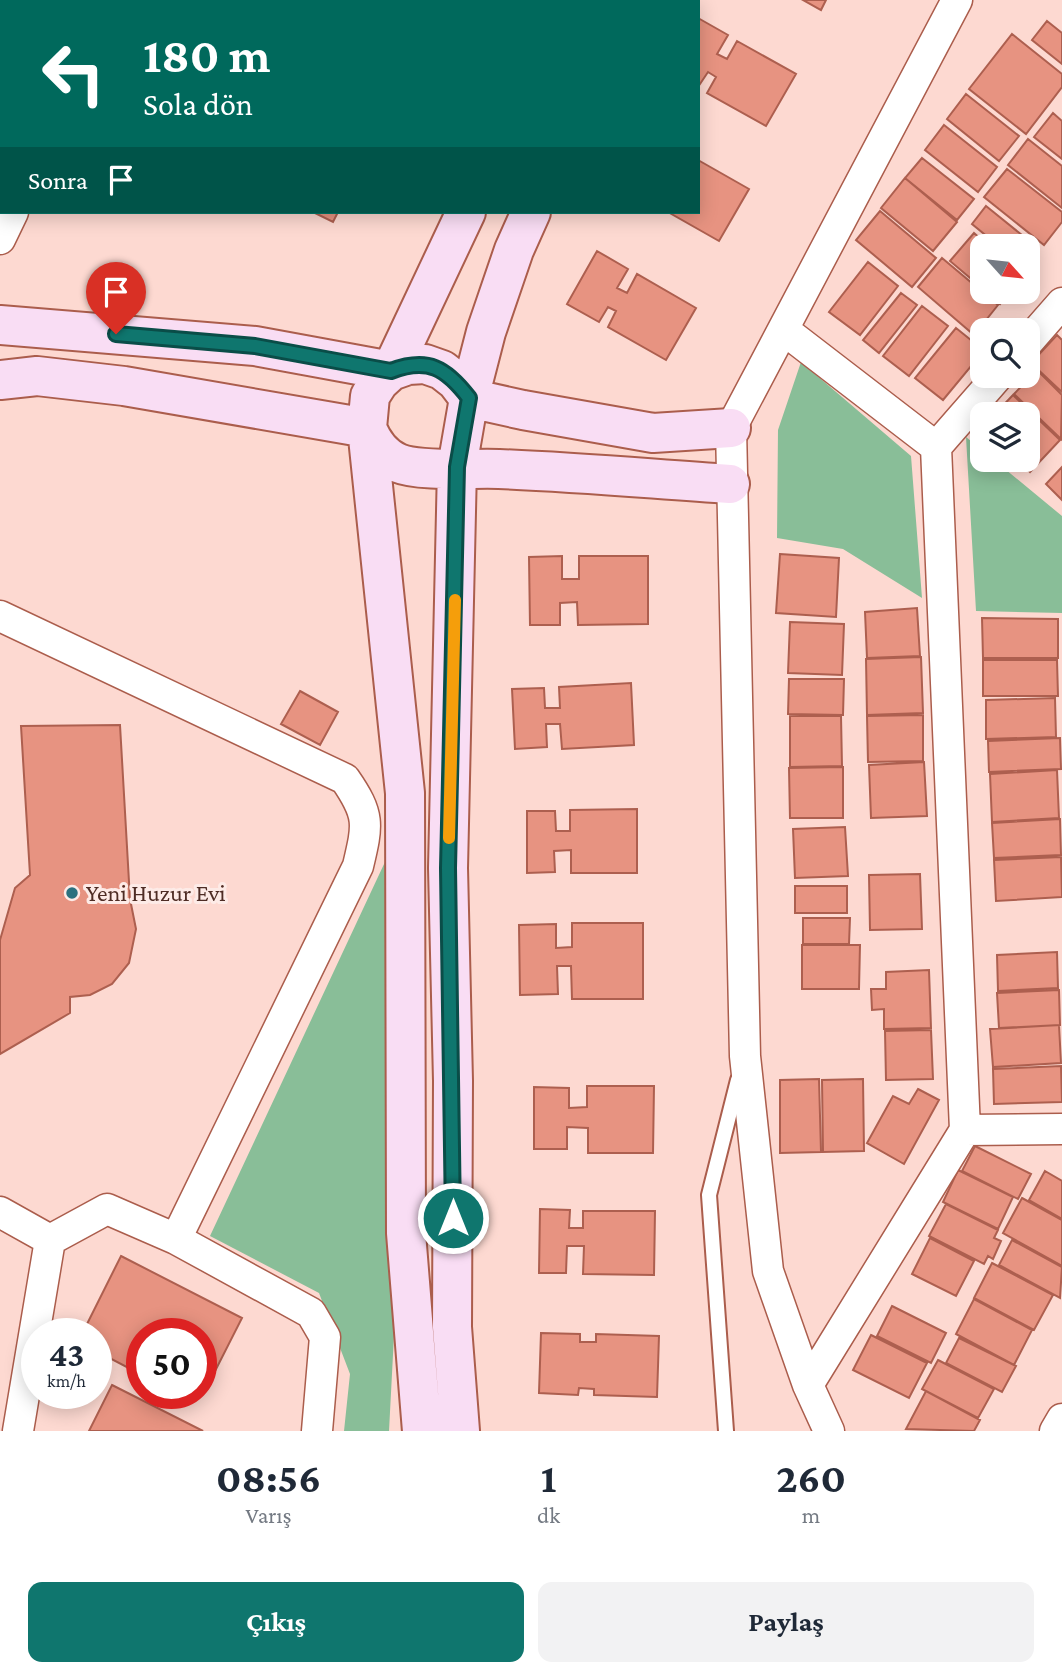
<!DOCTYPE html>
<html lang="tr">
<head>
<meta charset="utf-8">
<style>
	:root { --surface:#fff; --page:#f2f2f3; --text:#1f2937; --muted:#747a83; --accent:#0f766e }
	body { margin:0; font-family:"Crimson Pro",serif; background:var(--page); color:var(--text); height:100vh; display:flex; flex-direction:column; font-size:26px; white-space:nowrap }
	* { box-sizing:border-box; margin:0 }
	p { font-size:23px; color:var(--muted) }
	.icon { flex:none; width:38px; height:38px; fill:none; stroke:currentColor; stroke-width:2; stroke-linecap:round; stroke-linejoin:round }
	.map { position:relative; height:1431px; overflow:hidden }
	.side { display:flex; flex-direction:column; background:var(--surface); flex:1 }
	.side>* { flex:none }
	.guide { position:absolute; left:0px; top:0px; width:700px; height:214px; box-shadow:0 4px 18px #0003; background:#00695c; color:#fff; overflow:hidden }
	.needle { width:46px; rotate:117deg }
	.tools { position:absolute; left:970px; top:234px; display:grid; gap:14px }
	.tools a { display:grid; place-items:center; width:70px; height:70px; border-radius:14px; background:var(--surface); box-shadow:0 4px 18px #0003; font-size:35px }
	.speed { position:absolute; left:21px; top:1318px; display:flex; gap:14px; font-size:35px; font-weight:700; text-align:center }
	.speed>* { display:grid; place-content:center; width:91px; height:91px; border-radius:50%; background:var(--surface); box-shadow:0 4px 18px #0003; line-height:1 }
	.speed small { font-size:18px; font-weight:400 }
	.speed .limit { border:10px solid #d22; background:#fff; color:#111 }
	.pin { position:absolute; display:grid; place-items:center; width:60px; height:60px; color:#fff; margin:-72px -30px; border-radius:50% 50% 50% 0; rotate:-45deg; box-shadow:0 0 7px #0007 }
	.pin .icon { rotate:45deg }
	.me { position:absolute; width:77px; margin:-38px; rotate:0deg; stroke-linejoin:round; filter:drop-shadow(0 0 5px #0008) }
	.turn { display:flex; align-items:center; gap:24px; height:147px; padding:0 28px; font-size:32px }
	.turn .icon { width:91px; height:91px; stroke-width:2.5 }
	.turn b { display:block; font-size:49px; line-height:60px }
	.then { display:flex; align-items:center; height:66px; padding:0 28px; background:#0003; gap:14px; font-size:26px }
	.eta { display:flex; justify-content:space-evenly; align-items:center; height:119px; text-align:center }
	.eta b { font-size:42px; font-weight:700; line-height:49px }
	.cta { display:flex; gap:14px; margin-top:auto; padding:14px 28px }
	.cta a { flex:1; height:80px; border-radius:14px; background:var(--accent); color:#fff; font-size:28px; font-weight:700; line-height:80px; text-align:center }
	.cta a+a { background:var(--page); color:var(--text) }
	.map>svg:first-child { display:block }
</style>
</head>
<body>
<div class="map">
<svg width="1062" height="1431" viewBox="0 0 1062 1431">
	<rect width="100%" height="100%" fill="#fdd9d1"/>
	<path fill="#89be98" d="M801 362 911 456 922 598 843 549 777 538 778 430Z
		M966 437 982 450V460H994L1062 516V613L976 611Z
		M392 847 398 1259 389 1431H344L350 1374 319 1293 210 1236Z"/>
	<path fill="#e79381" stroke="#ad5f4f" stroke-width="2" d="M326 0H460L462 1 325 2Z
		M803 0H826L821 10Z
		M698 18 728 35 717 54 727 59 737 41 796 74 766 126 707 93 716 77 708 72 698 87Z
		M1047 21 1062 33V64L1032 40Z
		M1012 34 1062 74V87L1026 134 969 89Z
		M966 94 1019 136 999 161 947 119Z
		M1053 113 1062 121V159L1034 137Z
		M944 125 997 167 978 192 925 150Z
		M1028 139 1062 166V208L1008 165Z
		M922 158 974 199 957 220 905 178Z
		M698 160 749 189 719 241 668 212H698Z
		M1007 169 1062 212V222L1044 245 984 197Z
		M905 178 957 222 933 251 881 208Z
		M986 206 1038 248 1027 263V247H1000L972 224Z
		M880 211 936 258 912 287 856 240Z
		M313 212H338L333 222Z
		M974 233 990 247H982V288L950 261Z
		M597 251 628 269 617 288 627 293 637 274 696 308 666 360 608 327 616 311 608 307 599 322 567 304Z
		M942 258 998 305 974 335 918 287Z
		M868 262 898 286 860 335 829 312Z
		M986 292H1010L1000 304Z
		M901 293 917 305 879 353 863 340Z
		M922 306 948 326 909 376 883 356Z
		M956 328 982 349V353L943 400 915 378Z
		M1057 335 1062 340V392L1031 363Z
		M1037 370 1062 395 1061 439 1014 394Z
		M1013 395 1060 440 1030 472 1018 460H1027V415H994Z
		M1062 467V500L1046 484Z
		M780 554 839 558 836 617 776 613Z
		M562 556V579H579V556H648V624L578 625 577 602 560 603V625H530L529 557Z
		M917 608 920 656 867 658 865 612Z
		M982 618 1058 619V658H983Z
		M790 622 844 624 842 675 788 673Z
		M921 657 923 713 867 715 866 659Z
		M983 660H1057L1058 696H983Z
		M789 679H844L843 715 788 714Z
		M631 683 634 745 562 749 560 724H546L547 747 515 749 512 689 544 688 545 708H560L559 687Z
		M300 691 338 712 320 745 281 724Z
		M1055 698 1056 737 986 739V700Z
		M923 715V761L868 762 867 716Z
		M790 716H841L842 766 790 767Z
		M120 725 130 899 136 929 129 963 112 984 90 995 70 997V1013L0 1054V940L15 888 30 875 21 726Z
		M1060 738 1061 769 989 772 988 741Z
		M924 762 927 816 871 818 869 765Z
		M843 767V818H790L789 768Z
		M1057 770 1059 818 992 822 990 774Z
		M637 809V873H571V850L554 851 555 872 527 873V811H555L556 831H570V810Z
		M1060 819 1061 855 994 858 992 823Z
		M845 827 848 876 795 878 793 829Z
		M1061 857 1062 897 996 901 994 860Z
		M920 874 922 929 870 930 869 875Z
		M795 886H847V913H795Z
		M803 918H850L849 944H803Z
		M572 923H643V999H572L571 966H557L558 994 520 995 519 925 556 924V948L572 947Z
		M802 945H860L859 989H802Z
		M1057 952 1058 988 998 991 997 955Z
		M929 970 931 1028 884 1029V1009L872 1010 871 989H886V972Z
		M1059 990 1060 1025 999 1028 997 993Z
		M1059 1025 1061 1063 993 1067 990 1029Z
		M931 1030 933 1079 886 1080 885 1031Z
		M1061 1066 1062 1102 994 1104 993 1069Z
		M819 1079 821 1152 780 1153V1080Z
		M863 1079 864 1151 823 1152 822 1080Z
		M587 1086H654L653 1153H588V1128L567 1127V1149H534V1087L569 1088V1108L587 1107Z
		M918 1089 939 1100 904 1164 867 1143 893 1096 909 1104Z
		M975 1146 1031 1174 1018 1199 962 1171Z
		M958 1170 1013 1197 998 1229 943 1202Z
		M1045 1171 1062 1181V1219L1029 1200Z
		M1022 1198 1062 1220V1266L1003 1233Z
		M946 1204 998 1230 994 1238 1001 1241 993 1259 988 1256 984 1264 929 1236Z
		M540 1209 570 1210 569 1228H583V1211H655L654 1275 583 1274 584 1246H567L566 1273H539Z
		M930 1238 974 1261 956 1296 912 1274Z
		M1012 1240 1062 1267 1060 1298 999 1265Z
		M121 1256 242 1318 209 1383 201 1380V1334H142V1375L96 1351V1334H82Z
		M992 1263 1053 1295 1034 1330 974 1298Z
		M974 1299 1032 1330 1014 1365 956 1334Z
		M892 1306 946 1333 931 1363 877 1336Z
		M541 1333 580 1334V1342H596V1334L659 1336 657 1397 594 1395V1389L579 1388 578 1395 539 1393Z
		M871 1335 927 1363 909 1398 853 1370Z
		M959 1338 1016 1366 1002 1392 946 1363Z
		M938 1360 994 1389 978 1418 922 1389Z
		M112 1385 203 1431H89Z
		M926 1391 980 1420 974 1431 906 1429Z"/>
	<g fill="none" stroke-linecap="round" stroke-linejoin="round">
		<g stroke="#ab5d4c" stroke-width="18">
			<path id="lane" d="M726 1431 709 1195 738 1080"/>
		</g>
		<g stroke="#ab5d4c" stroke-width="33">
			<path id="street" d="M113 2V0
				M0 239 13 212
				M784 330 936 447
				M1027 343 1062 303
				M0 616 345 779C370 815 368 824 358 866L176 1239
				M965 1130 1062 1129
				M0 1212 50 1240
				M808 1385 965 1130 936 447 998 376
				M18 1431 50 1240 107 1209 176 1239 311 1313 325 1337 317 1431
				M829 1431 808 1385 768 1271 745 1056 731 428 957 0
				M1055 1431 1062 1419"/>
		</g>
		<g stroke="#ab5d4c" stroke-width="42">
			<path id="secondary" d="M549 2 550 0
				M615 2V0
				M0 325 255 346 391 371
				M391 371 466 212
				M0 380 37 376 124 386 367 428
				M367 428C373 443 382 456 398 463 419 472 474 468 499 469 576 472 653 479 730 484
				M422 1431 406 1233 405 793 367 428 370 396 379 382 391 371 408 365 425 364 442 370 456 381 469 398 523 410 653 433 731 428
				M460 1431 452 1327 453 1081 448 868 457 467 469 398 486 332 514 250 531 212"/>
		</g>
		<use href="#lane" stroke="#fff" stroke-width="14"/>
		<use href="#street" stroke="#fff" stroke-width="30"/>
		<use href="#secondary" stroke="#f9ddf4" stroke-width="38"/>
	</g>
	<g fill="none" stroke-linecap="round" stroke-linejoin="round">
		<g stroke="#0a4d48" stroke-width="18">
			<path id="route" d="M116 334 255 346 391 371C428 357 446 368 469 398L457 467 448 868 453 1218"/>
		</g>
		<use href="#route" stroke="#0f766e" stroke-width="12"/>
		<path stroke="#f59e0b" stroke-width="12" d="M449 838 455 600"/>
	</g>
	<circle fill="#2b717f" stroke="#fdebe7" stroke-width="2.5" cx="72" cy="893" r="7"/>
	<g text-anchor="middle" stroke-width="6" stroke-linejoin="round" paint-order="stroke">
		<g font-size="24" fill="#4e2c24" stroke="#fdebe7" text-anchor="start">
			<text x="86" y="901">Yeni Huzur Evi</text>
		</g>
	</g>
</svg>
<div class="tools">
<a><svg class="needle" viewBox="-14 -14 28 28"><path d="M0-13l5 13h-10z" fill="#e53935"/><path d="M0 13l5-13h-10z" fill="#747a83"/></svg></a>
<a><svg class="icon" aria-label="search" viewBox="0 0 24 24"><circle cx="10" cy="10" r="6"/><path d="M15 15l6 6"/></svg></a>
<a><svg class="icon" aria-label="layers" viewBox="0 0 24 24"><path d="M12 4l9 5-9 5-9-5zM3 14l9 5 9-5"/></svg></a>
</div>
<div class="speed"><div>43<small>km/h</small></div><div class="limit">50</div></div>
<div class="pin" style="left:116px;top:334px;background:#d93025"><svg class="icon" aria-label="arrive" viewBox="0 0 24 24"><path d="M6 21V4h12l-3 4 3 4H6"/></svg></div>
<svg class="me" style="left:453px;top:1218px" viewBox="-20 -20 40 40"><circle r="17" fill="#0f766e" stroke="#fff" stroke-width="3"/><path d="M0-11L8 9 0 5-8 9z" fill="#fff"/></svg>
<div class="guide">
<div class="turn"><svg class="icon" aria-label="left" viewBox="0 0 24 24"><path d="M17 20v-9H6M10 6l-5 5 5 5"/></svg><div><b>180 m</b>Sola dön</div></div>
<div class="then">Sonra<svg class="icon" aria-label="arrive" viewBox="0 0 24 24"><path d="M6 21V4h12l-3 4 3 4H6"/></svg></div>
</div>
</div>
<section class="side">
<div class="eta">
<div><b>08:56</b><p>Varış</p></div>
<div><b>1</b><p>dk</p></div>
<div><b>260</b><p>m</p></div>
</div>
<div class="cta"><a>Çıkış</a><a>Paylaş</a></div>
</section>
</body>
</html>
